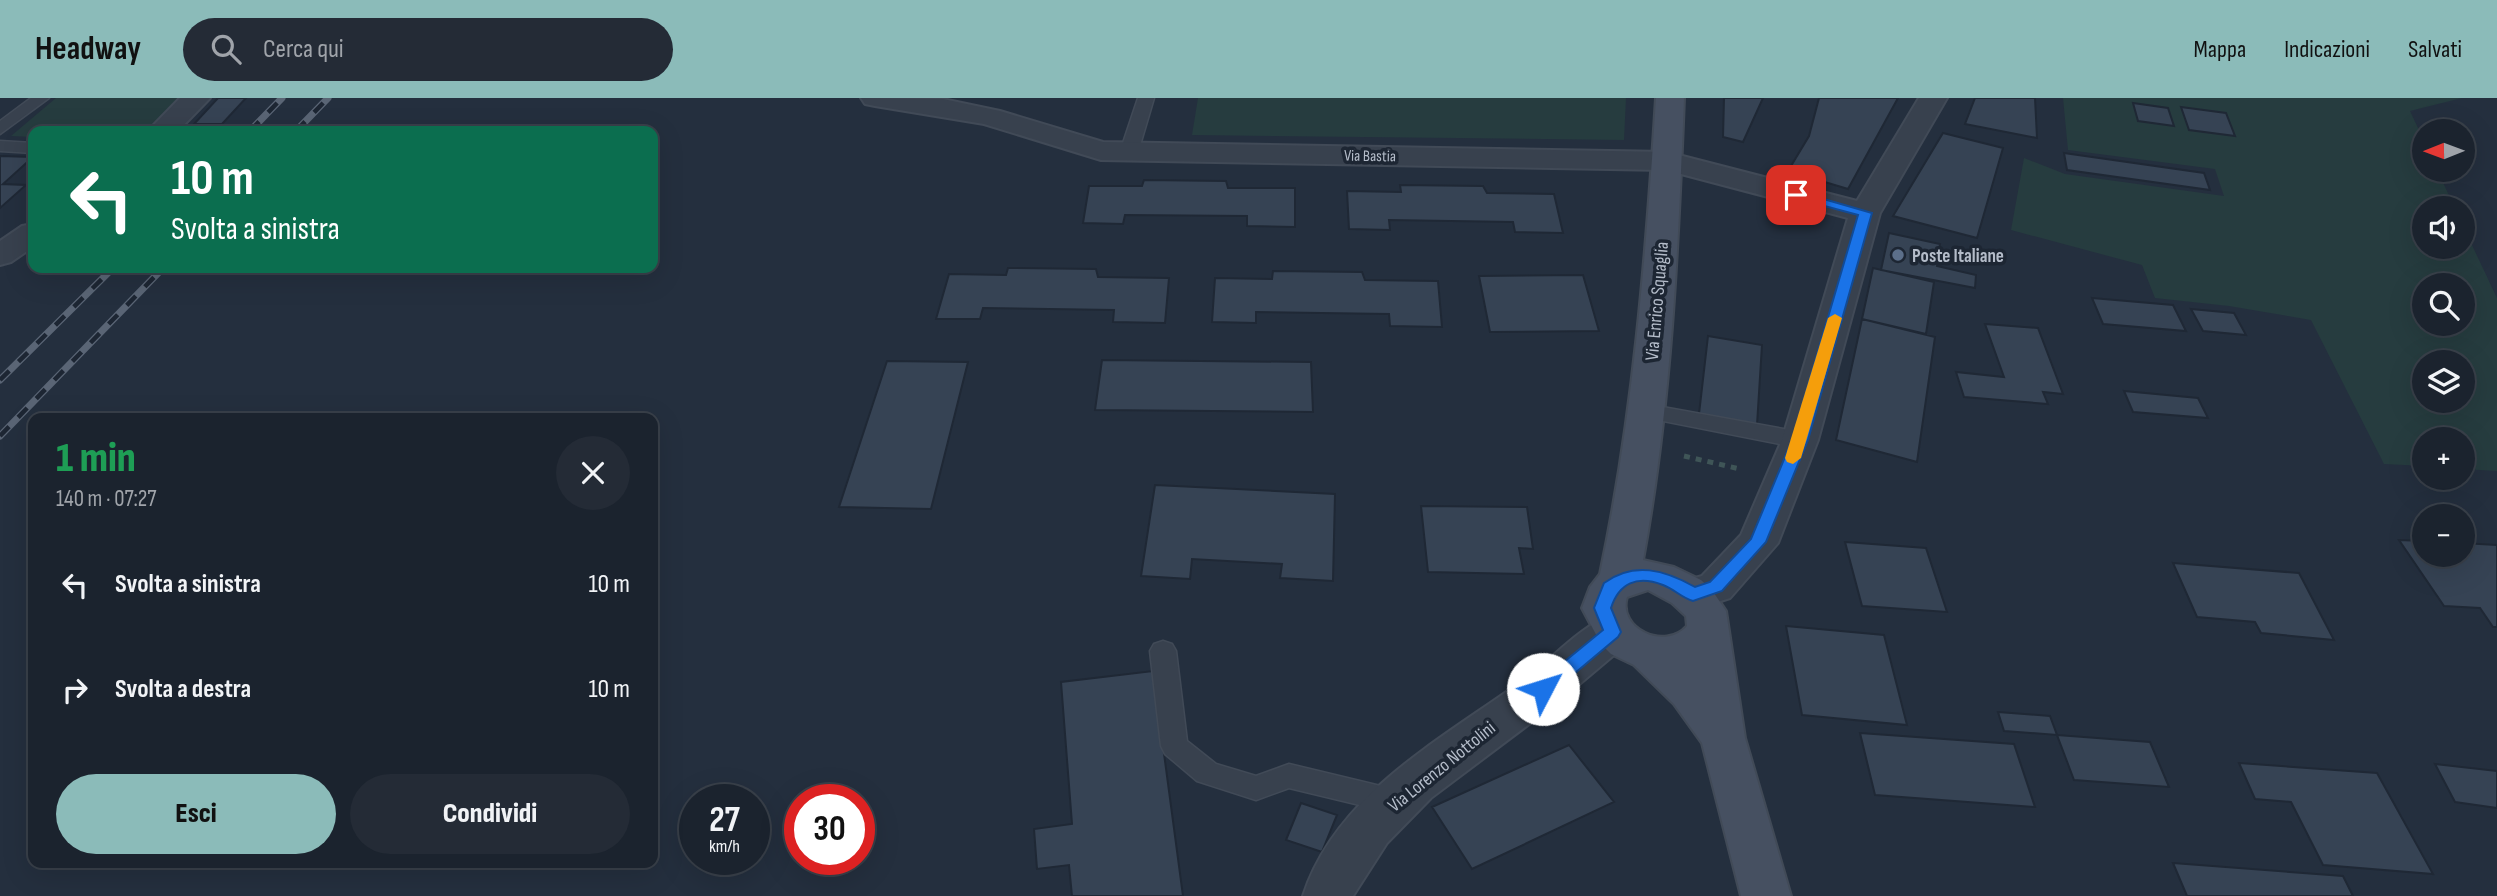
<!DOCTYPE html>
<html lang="it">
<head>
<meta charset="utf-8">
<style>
	:root { --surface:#1b232e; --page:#242b36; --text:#f1f3f6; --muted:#a0a4aa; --line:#39404a; --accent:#8bbbb9 }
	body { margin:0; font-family:"Sofia Sans Condensed",sans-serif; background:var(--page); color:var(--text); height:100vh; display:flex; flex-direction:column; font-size:26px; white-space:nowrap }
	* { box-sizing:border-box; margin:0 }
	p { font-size:23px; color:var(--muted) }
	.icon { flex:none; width:38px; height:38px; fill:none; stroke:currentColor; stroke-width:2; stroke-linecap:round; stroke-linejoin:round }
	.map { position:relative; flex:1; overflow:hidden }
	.side { position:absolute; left:28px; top:315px; width:630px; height:455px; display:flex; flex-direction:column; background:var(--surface); border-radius:14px; box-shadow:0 7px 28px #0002,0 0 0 2px var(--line) }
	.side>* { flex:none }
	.banner { position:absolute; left:28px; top:28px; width:630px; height:147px; border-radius:14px; box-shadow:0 7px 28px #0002,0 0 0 2px var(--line); background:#0b6e4f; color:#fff; overflow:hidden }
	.needle { width:46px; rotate:269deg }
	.controls { position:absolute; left:2412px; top:21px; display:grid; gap:14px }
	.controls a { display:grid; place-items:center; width:63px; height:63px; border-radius:50%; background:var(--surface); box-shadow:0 7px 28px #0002,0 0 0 2px var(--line); font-size:35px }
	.speed { position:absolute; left:679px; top:686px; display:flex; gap:14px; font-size:35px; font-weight:700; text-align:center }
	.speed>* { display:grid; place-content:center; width:91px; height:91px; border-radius:50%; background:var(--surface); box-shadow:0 7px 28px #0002,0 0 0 2px var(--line); line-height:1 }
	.speed small { font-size:18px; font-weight:400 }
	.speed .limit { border:10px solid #d22; background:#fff; color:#111 }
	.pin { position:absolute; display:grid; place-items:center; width:60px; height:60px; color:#fff; margin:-30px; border-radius:14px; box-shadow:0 4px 10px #0006 }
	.me { position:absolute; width:77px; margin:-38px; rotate:50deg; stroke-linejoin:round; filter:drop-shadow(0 0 5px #0008) }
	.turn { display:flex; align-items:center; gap:24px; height:147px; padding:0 28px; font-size:32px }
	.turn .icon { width:91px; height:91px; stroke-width:2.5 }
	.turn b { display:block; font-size:49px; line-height:60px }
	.round { display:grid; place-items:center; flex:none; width:74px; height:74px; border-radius:37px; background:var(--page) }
	.summary { display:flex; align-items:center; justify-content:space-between; height:119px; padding:0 28px }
	h1 { font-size:42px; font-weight:800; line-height:52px; color:#1e9e55 }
	.primary-button { display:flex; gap:14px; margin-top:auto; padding:14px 28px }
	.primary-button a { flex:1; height:80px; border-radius:42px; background:var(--accent); color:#111; font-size:28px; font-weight:800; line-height:80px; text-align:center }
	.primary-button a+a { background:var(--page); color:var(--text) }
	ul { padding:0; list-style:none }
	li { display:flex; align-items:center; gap:21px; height:105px; padding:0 28px }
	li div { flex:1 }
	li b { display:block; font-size:26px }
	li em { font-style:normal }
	header { display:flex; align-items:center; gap:42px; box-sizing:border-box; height:98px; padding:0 35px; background:var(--accent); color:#111 }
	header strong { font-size:33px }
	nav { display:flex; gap:38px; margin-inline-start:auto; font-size:24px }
	.search { width:490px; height:63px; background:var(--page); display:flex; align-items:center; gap:18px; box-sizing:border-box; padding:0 24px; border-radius:38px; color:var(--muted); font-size:26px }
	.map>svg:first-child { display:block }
</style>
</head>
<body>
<header>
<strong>Headway</strong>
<div class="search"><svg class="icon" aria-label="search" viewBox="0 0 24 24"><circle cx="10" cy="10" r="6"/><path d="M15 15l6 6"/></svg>Cerca qui</div>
<nav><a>Mappa</a><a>Indicazioni</a><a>Salvati</a></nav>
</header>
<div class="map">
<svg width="2497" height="798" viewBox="0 0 2497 798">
	<rect width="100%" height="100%" fill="#242f3e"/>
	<path fill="#263c3f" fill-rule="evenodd" d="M56 0H185L155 33H33V39L11 38Z
		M1198 0H1626L1624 42 1192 37Z
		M2063 0H2462L2410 13 2424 43V72H2437L2455 110H2424V149H2462V126L2497 200V373L2462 371V341H2424V368L2384 366 2311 222 2229 208 2155 200 2142 167 2011 132 2024 60 2065 76 2224 98 2215 71 2068 52ZM2424 187H2462V226H2424ZM2424 264H2462V303H2424Z"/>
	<path fill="#364354" stroke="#1f2835" stroke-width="2" d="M218 0H246L222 26H194Z
		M1724 0H1763L1743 44 1723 39Z
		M1819 0H1898L1848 91 1788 73 1809 38Z
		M1975 0H2035L2037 40 1965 26Z
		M2133 5 2168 10 2174 28 2138 23Z
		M2181 9 2226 15 2235 38 2189 32Z
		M1943 35 2003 50 1977 140 1893 118Z
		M2064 55 2204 75 2210 92 2067 72Z
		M0 58 33 59 3 86 26 87 0 110Z
		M1144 82 1226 83 1228 90H1295V129L1247 128V118L1125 117 1123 126 1083 125 1089 88H1142Z
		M1400 87 1483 88 1487 95 1554 96 1563 135 1515 134 1513 124 1389 122 1390 132 1349 131 1347 93 1401 94Z
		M1889 135 1940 146 1937 168 1976 177 1975 190 1881 172Z
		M1008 170 1096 171 1098 179 1169 180 1165 225 1113 224 1114 212 983 210 980 221H936L949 176 1006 177Z
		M1873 170 1934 184 1926 236 1862 221Z
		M1273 173 1362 174 1365 182 1438 183 1442 229 1390 228 1389 216 1256 214V225L1212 224 1215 180 1272 181Z
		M1583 177 1599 233 1490 234 1479 178Z
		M2092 200 2173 207 2186 233 2103 226Z
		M2191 211 2234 215 2246 237 2203 233Z
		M1862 221 1935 239 1917 364 1836 342Z
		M1985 226 2038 230 2063 296 2043 294 2048 306 1964 299 1956 274 2004 279Z
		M1708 238 1762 247 1757 327 1699 316Z
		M1102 262 1311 264 1313 314 1095 312Z
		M887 263 968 264 931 411 839 409Z
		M2124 293 2198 300 2208 320 2133 314Z
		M1155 387 1335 396 1333 483 1280 480 1282 466 1192 461 1190 481 1141 478Z
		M1421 408 1527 409 1533 451 1519 450 1524 476 1428 474Z
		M2399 442 2424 443V457H2462V445L2497 447V529H2493L2480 510 2444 508Z
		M1845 444 1926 450 1947 514 1862 508Z
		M2173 465 2299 475 2334 542 2261 535 2255 524 2197 519Z
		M1786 528 1884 537 1907 627 1802 617Z
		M1153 573 1183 798H1072L1069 767 1037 771 1034 731 1072 726 1061 584Z
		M1998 614 2050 618 2057 637 2004 633Z
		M1860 635 2014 646 2035 709 1875 697Z
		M2057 637 2150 644 2169 689 2074 682Z
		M1569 647 1614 704 1472 771 1432 709Z
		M2239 665 2377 675 2433 776 2323 767 2291 704 2255 701Z
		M2435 666 2497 673V710L2455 704Z
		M1301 705 1337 717 1322 754 1286 742Z
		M2173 765 2343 778 2353 798H2187Z"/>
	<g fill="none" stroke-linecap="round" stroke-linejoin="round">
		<g stroke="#414a57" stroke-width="3">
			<path id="lane" d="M31 0H49L0 36V23Z
				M1138 0H1154L1138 54 1129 59 1120 54Z
				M0 43 33 45V55L0 53Z
				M1646 306 1800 334 1808 337 1811 342 1808 347 1800 350 1638 318 1635 313 1638 308Z
				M1163 543 1172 546 1176 553 1187 643 1216 666 1256 678 1289 666 1393 691 1403 695 1407 703 1403 711 1393 715 1289 690 1256 702 1197 683 1165 656 1161 648 1150 553 1154 546Z"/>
		</g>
		<g stroke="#414a57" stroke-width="4">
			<path id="street" d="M180 0H210L178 33H148Z
				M861 0 943 1 1000 13 1103 44 1667 54 1857 103 1919 0H1947L1880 115 1818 342 1778 445 1730 500 1693 512 1678 507 1672 496 1678 485 1702 478 1741 437 1782 342 1848 120 1666 72 1101 62 984 26 875 8 865 6Z
				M33 126V149L11 164 0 167V143L22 128Z
				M1612 517 1627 522 1633 534 1627 546 1557 605 1431 700 1387 745 1353 798H1303C1337 693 1448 638 1530 577 1556 557 1581 528 1612 517Z"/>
		</g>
		<g stroke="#414a57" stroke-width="4">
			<path id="secondary" d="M1656 0H1684C1678 155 1671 309 1643 462L1674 469 1701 482 1712 492 1726 513 1745 640 1791 798H1741L1702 645 1674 606 1634 567 1611 556 1601 546 1582 510 1590 489 1600 476C1633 319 1646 160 1656 0ZM1648 492 1672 505 1686 518 1687 528C1665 553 1617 531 1627 499Z"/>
		</g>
		<path stroke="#3f5557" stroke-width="5" stroke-dasharray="6 6" stroke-linecap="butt" d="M1684 358 1740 371"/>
		<use href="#lane" fill="#38414e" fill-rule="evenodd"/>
		<use href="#street" fill="#38414e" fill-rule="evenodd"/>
		<use href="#secondary" fill="#465061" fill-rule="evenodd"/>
		<g stroke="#5a6575" stroke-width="7">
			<path id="rail" d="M250 33 282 0
				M296 33 328 0
				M0 282 113 170
				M0 338 163 170"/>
		</g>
		<use href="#rail" stroke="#1d2633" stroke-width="4.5" stroke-dasharray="13" stroke-linecap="butt"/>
	</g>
	<path fill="#1a73e8" stroke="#114b97" stroke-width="2" d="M1796 93 1872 115 1808 342 1766 444 1722 493 1693 503C1682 500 1674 491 1663 487 1637 477 1619 485 1611 510L1621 534 1618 539 1550 596H1537L1534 591 1537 586 1603 532 1594 510 1604 485C1634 463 1665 472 1695 489L1710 484 1751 441 1792 342 1858 117 1791 99 1790 97Z"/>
	<path fill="#f59e0b" d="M1835 216 1842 220 1801 360 1793 366 1787 364 1785 360 1828 220Z"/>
	<circle fill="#5c6f8a" stroke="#1d2633" stroke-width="2.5" cx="1898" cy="157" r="7"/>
	<g text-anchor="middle" stroke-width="7" stroke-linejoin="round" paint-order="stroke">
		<g font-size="16" fill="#b4bcc9" stroke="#1d2633">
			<text transform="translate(1370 57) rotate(1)" y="6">Via Bastia</text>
		</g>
		<g font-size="19" font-weight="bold" fill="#b4bcc9" stroke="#1d2633" text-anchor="start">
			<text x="1912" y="164">Poste Italiane</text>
		</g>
		<g font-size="19" fill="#b4bcc9" stroke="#1d2633">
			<text transform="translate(1656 203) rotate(-85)" y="7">Via Enrico Squaglia</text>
			<text transform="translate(1441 668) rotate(-39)" y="7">Via Lorenzo Nottolini</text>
		</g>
	</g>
</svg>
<div class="controls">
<a><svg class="needle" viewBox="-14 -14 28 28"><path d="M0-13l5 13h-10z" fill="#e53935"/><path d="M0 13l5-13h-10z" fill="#a0a4aa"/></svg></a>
<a><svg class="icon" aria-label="sound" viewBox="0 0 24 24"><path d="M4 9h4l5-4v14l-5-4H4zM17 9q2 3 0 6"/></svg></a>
<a><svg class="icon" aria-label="search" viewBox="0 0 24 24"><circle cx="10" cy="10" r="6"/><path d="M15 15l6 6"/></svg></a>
<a><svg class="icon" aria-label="layers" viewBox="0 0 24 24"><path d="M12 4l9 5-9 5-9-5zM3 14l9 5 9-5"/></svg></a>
<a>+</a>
<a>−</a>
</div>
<div class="speed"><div>27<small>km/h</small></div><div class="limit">30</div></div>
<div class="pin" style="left:1796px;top:97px;background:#d93025"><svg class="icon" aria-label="arrive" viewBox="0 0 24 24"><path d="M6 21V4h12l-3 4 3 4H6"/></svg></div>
<svg class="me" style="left:1543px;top:591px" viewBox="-20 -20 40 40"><circle r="19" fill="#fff"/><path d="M0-13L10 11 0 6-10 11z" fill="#1a73e8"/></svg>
<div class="banner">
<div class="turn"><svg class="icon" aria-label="left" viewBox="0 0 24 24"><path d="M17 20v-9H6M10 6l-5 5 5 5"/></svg><div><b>10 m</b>Svolta a sinistra</div></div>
</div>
<section class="side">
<div class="summary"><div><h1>1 min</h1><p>140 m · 07:27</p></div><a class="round"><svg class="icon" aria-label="close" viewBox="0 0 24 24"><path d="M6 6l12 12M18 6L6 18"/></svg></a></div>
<ul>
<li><svg class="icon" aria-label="left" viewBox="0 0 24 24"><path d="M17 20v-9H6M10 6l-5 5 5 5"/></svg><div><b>Svolta a sinistra</b></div><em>10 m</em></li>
<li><svg class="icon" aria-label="right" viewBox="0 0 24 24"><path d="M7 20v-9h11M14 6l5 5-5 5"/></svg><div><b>Svolta a destra</b></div><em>10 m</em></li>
</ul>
<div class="primary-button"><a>Esci</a><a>Condividi</a></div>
</section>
</div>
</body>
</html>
